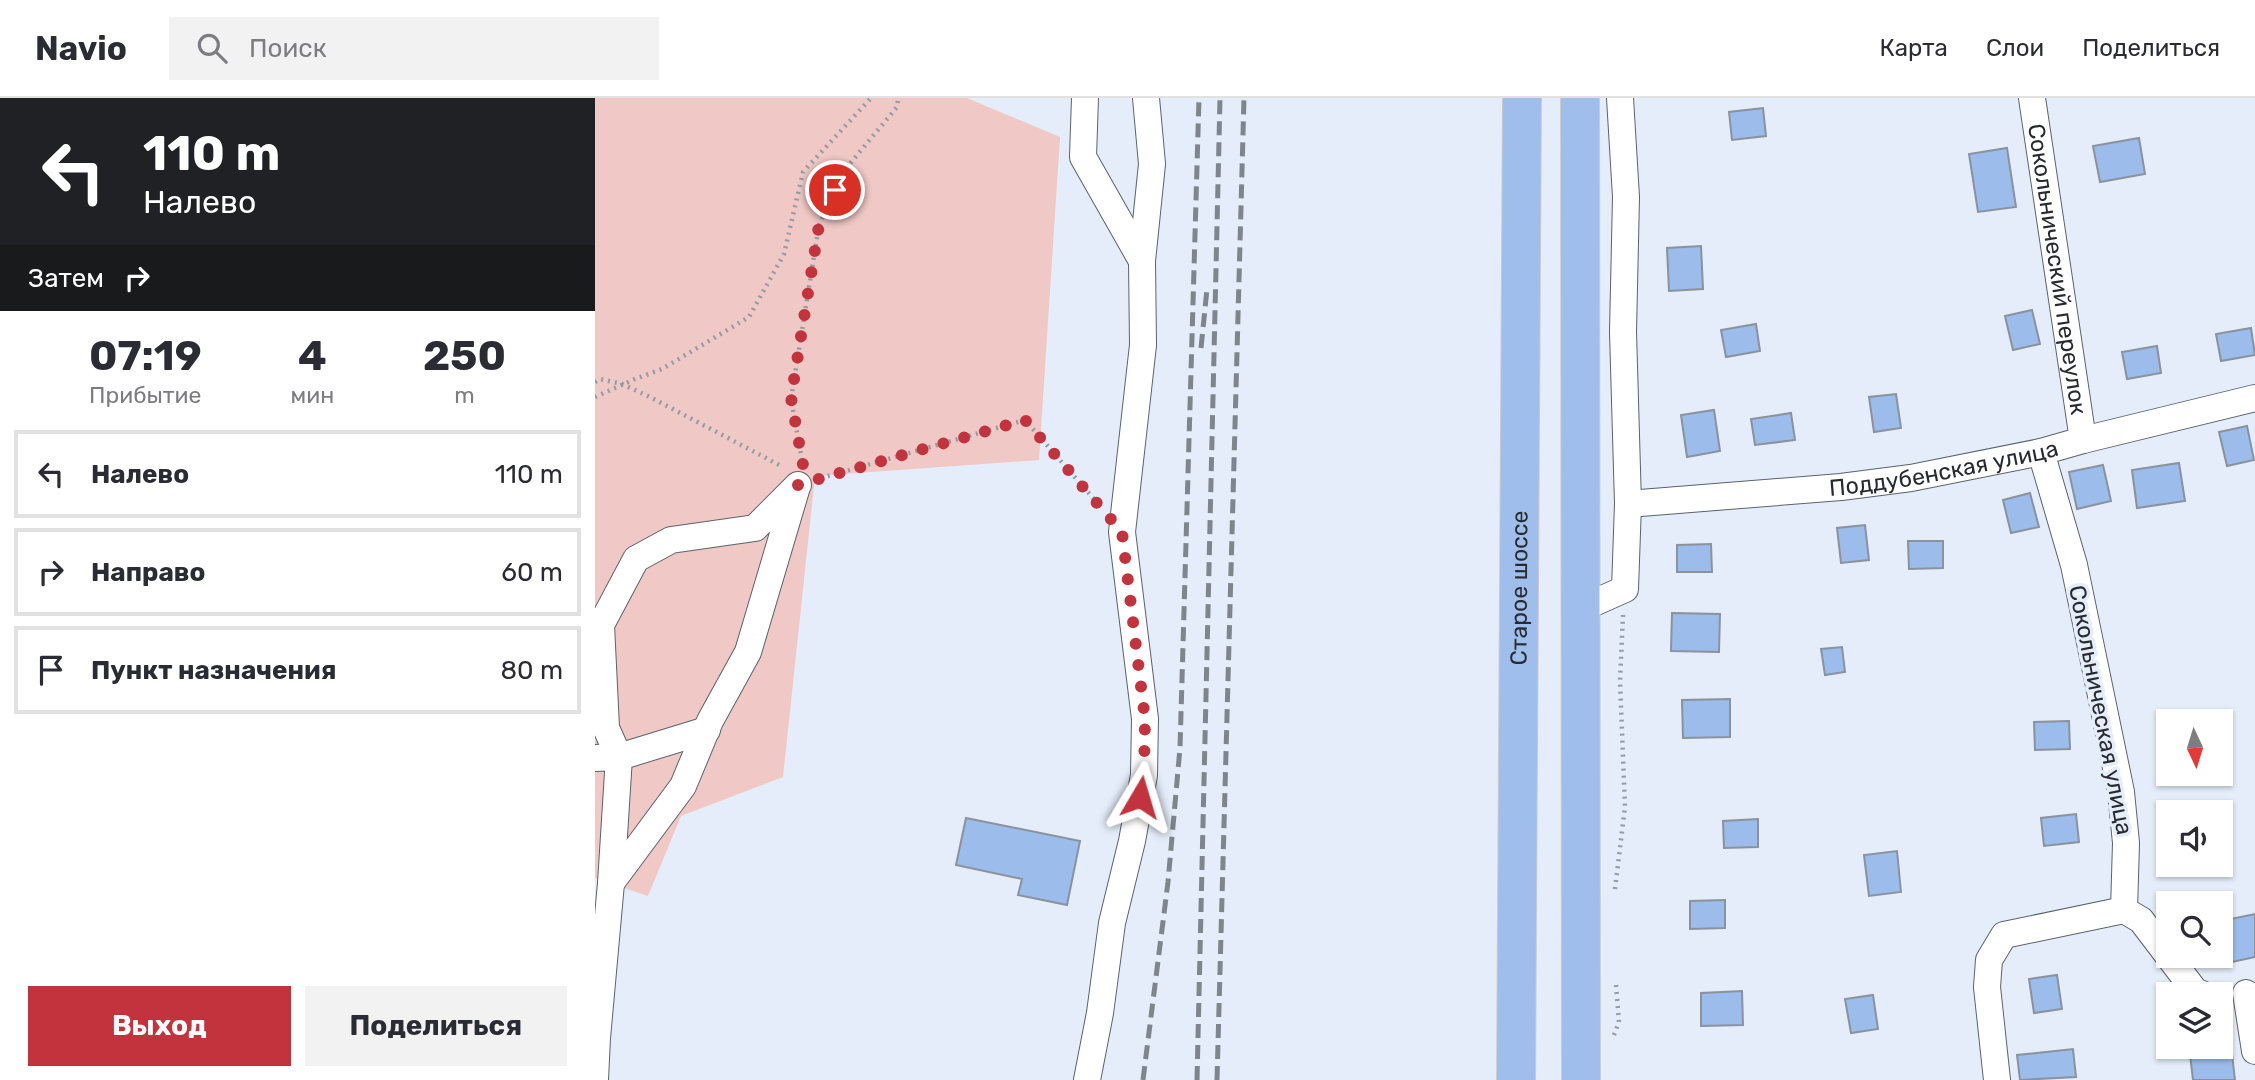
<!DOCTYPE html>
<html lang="ru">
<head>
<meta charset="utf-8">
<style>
	:root { --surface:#fff; --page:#f2f2f3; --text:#2b2b33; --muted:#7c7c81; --line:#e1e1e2; --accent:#c3333d }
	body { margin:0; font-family:Rubik,sans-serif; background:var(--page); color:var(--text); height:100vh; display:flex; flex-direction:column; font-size:26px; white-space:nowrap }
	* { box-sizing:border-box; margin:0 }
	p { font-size:23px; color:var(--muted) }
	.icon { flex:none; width:38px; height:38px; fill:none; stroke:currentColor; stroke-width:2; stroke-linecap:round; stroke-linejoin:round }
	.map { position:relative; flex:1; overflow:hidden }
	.sheet { display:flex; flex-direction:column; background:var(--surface); width:595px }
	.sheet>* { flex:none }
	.banner { background:#202124; color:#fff; overflow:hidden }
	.needle { width:46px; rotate:176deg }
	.tools { position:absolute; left:1561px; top:611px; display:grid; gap:14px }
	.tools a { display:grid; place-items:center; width:77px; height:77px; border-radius:0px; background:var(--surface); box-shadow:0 2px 5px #0004; font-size:35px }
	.pin { position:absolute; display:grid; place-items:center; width:60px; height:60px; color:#fff; margin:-30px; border:4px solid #fff; border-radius:50%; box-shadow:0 2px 7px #0007 }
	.me { position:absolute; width:77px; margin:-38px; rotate:7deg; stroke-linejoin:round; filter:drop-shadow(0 0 5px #0008) }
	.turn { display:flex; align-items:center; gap:24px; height:147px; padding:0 28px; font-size:32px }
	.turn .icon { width:91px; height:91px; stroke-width:2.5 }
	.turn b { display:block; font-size:49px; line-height:60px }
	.then { display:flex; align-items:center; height:66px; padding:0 28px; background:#0003; gap:14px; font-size:26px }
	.eta { display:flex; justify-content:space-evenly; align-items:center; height:119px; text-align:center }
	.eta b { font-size:42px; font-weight:700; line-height:49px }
	.action { display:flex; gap:14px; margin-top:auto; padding:14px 28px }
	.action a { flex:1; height:80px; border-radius:0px; background:var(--accent); color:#fff; font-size:28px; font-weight:700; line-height:80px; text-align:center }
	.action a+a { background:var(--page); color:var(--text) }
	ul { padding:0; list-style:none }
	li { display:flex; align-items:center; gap:21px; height:88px; margin:0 14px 10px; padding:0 14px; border:4px solid var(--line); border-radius:0px }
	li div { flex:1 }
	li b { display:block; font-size:26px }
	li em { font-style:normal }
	header { display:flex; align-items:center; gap:42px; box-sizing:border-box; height:98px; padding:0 35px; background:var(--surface); border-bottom:2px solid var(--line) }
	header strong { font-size:33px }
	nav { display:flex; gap:38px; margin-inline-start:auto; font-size:24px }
	.search { width:490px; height:63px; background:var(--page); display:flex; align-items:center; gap:18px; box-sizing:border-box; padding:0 24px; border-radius:0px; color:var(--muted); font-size:26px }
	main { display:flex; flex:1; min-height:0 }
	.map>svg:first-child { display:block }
</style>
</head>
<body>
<header>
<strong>Navio</strong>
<div class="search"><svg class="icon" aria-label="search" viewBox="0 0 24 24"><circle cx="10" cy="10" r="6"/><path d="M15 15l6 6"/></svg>Поиск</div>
<nav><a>Карта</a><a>Слои</a><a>Поделиться</a></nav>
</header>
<main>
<section class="sheet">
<div class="banner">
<div class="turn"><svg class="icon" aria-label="left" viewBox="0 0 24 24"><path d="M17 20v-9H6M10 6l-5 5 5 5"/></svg><div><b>110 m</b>Налево</div></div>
<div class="then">Затем<svg class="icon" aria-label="right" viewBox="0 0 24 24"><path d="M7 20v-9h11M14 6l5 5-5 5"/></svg></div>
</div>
<div class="eta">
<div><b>07:19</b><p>Прибытие</p></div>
<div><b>4</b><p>мин</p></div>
<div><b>250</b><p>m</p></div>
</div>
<ul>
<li><svg class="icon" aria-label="left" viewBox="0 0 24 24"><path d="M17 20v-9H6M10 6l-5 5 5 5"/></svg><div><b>Налево</b></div><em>110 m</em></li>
<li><svg class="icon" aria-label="right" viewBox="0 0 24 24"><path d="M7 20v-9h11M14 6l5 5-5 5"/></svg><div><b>Направо</b></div><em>60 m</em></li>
<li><svg class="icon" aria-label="arrive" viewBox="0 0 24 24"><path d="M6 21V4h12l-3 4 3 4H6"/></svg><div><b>Пункт назначения</b></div><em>80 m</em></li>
</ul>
<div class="action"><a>Выход</a><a>Поделиться</a></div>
</section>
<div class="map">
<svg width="1660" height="982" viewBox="0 0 1660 982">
	<rect width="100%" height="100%" fill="#e4edf9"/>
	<path fill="#f0c8c5" d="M0 0H372L465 39 444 362 220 378 188 679 86 718 53 798 0 780Z"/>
	<path fill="#9cbceb" stroke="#8a929d" stroke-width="2" d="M1168 10 1171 38 1137 42 1134 14Z
		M1544 40 1550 76 1505 84 1498 48Z
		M1412 50 1421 109 1383 114 1374 56Z
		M1106 148 1108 191 1074 193 1072 150Z
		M1437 212 1445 246 1418 252 1410 218Z
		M1161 226 1165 253 1131 259 1126 232Z
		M1656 230 1660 257 1626 263 1621 236Z
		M1562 248 1566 275 1532 281 1527 254Z
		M1301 296 1306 330 1279 334 1274 299Z
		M1119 312 1125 353 1092 359 1086 317Z
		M1196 315 1200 342 1160 347 1156 321Z
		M1652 328 1659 362 1632 368 1624 334Z
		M1584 365 1590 403 1542 410 1537 372Z
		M1508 367 1516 403 1482 411 1474 374Z
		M1435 395 1444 429 1416 435 1408 402Z
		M1270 427 1274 462 1246 465 1242 430Z
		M1313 443H1348V470L1314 471Z
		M1116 446 1117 474H1082V447Z
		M1077 515 1125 516 1124 554 1076 553Z
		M1247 549 1250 574 1230 577 1226 551Z
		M1135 601V639L1088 640 1087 602Z
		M1604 615 1606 623H1574V621Z
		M1474 623 1475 651 1440 652 1439 624Z
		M1481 716 1484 744 1449 748 1446 720Z
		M371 720 485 743 472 807 423 797 427 781 361 767Z
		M1163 721V749L1129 750 1128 723Z
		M1302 753 1306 794 1274 798 1269 757Z
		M1130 802V830L1095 831V803Z
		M1660 816V859L1632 865 1626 834V823Z
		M1462 877 1467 911 1439 915 1434 881Z
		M1147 893 1148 927 1106 928V895Z
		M1278 897 1283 931 1256 935 1250 901Z
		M1635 939 1640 982H1598L1594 948H1626V940Z
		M1478 951 1481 979 1425 982 1422 957Z"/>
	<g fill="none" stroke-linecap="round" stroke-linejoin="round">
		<g stroke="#5b626c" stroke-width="28">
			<g id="minor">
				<path d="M490 0 488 59 547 163 548 247 527 434 550 621 549 677 537 743 517 825 505 915 492 982"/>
				<path id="s1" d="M1437 0 1488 342"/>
				<path d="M547 163 557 66 551 0"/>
				<path id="s2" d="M1033 406 1246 389 1316 380 1446 354 1488 342 1660 300"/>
				<path d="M985 511 1030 491 1033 406 1028 234 1031 99 1025 0"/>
				<path d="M0 660 24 659 112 632"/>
				<path d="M16 785 88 688 115 623 153 554 201 392"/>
				<path d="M1529 812 1546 822 1600 893 1607 896"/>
				<path d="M1651 895 1660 953"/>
				<path d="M0 982 2 940 16 785 24 659 11 630 6 527 41 461 76 442 160 430 203 387"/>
				<path d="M1402 982 1392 889 1394 862 1409 837 1529 812 1531 745 1526 694 1479 467 1446 354"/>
			</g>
		</g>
		<g stroke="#cbcccd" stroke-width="40">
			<g id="highway">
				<path d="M985 0 986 982"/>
				<path id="s3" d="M921 982 927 0"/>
			</g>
		</g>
		<path stroke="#959ba4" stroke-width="4.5" stroke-dasharray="2 5" stroke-linecap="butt" d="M0 284 5 281 27 286 55 299 188 369
			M0 299 40 281 67 271 154 219 189 156 208 74 276 0
			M207 362 196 301 224 127 248 74 302 9 303 0
			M226 380 430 322 505 408
			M1020 791 1030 709 1025 583 1028 517
			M1019 937 1024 924 1021 887"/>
		<use href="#minor" stroke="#fff" stroke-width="26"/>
		<use href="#highway" stroke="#a0beeb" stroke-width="38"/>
		<path stroke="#7f858d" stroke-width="5" stroke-dasharray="14 7" stroke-linecap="butt" d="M606 250 612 191
			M548 982 573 784 585 650 604 0
			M602 982 625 0
			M622 982 649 0"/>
	</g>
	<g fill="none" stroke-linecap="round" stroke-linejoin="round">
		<path stroke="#c3333d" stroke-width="12" stroke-dasharray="0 21.6" d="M240 92 224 127 196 300 208 367 203 387 430 322 527 434 550 621 549 677 545 699"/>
	</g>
	<g text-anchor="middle" stroke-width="7" stroke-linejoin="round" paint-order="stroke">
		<g font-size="23" fill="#272a2e" stroke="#e4edf9">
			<text dy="8" stroke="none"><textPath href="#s1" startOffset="173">Сокольнический переулок</textPath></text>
			<text dy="8" stroke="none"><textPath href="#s2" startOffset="318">Поддубенская улица</textPath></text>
			<text dy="8" stroke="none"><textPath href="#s3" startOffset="492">Старое шоссе</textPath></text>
			<text transform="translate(1506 612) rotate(79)" y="8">Сокольническая улица</text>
		</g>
	</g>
</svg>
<div class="tools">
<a><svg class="needle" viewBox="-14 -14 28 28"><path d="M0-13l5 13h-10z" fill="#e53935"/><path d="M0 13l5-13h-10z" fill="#7c7c81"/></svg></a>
<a><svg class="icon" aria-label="sound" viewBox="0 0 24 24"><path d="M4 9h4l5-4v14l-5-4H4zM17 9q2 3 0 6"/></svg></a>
<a><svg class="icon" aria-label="search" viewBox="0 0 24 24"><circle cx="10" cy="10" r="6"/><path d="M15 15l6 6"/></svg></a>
<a><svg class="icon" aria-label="layers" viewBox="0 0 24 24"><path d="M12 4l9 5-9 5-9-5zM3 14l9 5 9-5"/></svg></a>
</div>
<div class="pin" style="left:240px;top:92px;background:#d93025"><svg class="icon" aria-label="arrive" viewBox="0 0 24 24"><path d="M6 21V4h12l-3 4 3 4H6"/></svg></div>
<svg class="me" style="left:545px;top:699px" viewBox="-20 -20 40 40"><path d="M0-17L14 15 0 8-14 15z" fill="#c3333d" stroke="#fff" stroke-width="4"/></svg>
</div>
</main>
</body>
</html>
